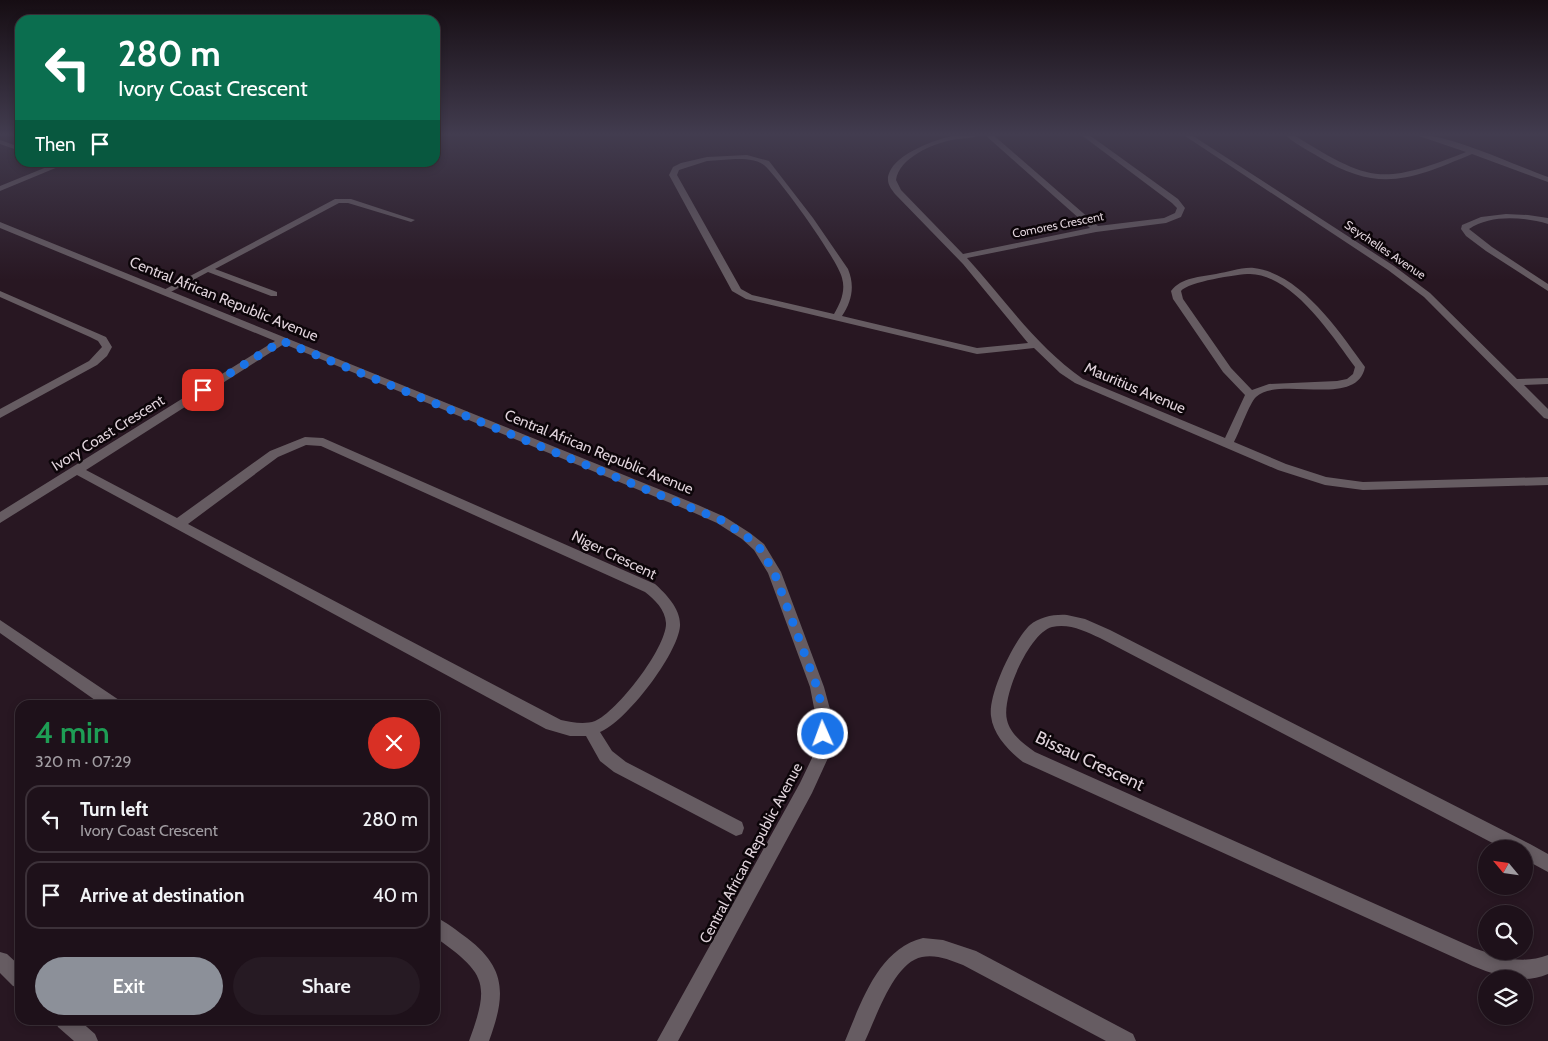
<!DOCTYPE html>
<html lang="en">
<head>
<meta charset="utf-8">
<style>
	:root { --surface:#1e111a; --page:#261a23; --text:#f1f3f6; --muted:#a19da2; --line:#3c3139; --accent:#8c9099 }
	body { margin:0; font-family:Cabin,sans-serif; background:var(--page); color:var(--text); height:100vh; display:flex; flex-direction:column; font-size:19px; white-space:nowrap }
	* { box-sizing:border-box; margin:0 }
	p { font-size:16px; color:var(--muted) }
	.icon { flex:none; width:28px; height:28px; fill:none; stroke:currentColor; stroke-width:2; stroke-linecap:round; stroke-linejoin:round }
	.map { position:relative; flex:1; overflow:hidden }
	.details { position:absolute; left:15px; top:700px; width:425px; height:325px; display:flex; flex-direction:column; background:var(--surface); border-radius:15px; box-shadow:0 2px 8px #0003,0 0 0 1px var(--line) }
	.details>* { flex:none }
	.banner { position:absolute; left:15px; top:15px; width:425px; height:152px; border-radius:15px; box-shadow:0 2px 8px #0003,0 0 0 1px var(--line); background:#0b6e4f; color:#fff; overflow:hidden }
	.needle { width:32px; rotate:299deg }
	.buttons { position:absolute; left:1478px; top:840px; display:grid; gap:10px }
	.buttons a { display:grid; place-items:center; width:55px; height:55px; border-radius:50%; background:var(--surface); box-shadow:0 2px 8px #0003,0 0 0 1px var(--line); font-size:25px }
	.pin { position:absolute; display:grid; place-items:center; width:42px; height:42px; color:#fff; margin:-21px; border-radius:10px; box-shadow:0 2px 8px #0006 }
	.me { position:absolute; width:55px; margin:-28px; rotate:358deg; stroke-linejoin:round; filter:drop-shadow(0 0 4px #0008) }
	.turn { display:flex; align-items:center; gap:18px; height:105px; padding:0 20px; font-size:22px }
	.turn .icon { width:65px; height:65px; stroke-width:2.5 }
	.turn b { display:block; font-size:35px; line-height:42px }
	.then { display:flex; align-items:center; height:48px; padding:0 20px; background:#0003; gap:10px; font-size:19px }
	.round { display:grid; place-items:center; flex:none; width:52px; height:52px; border-radius:26px; background:var(--page) }
	.summary { display:flex; align-items:center; justify-content:space-between; height:85px; padding:0 20px }
	h1 { font-size:30px; font-weight:600; line-height:38px; color:#1e9e55 }
	.cta { display:flex; gap:10px; margin-top:auto; padding:10px 20px }
	.cta a { flex:1; height:58px; border-radius:30px; background:var(--accent); color:#fff; font-size:20px; font-weight:600; line-height:58px; text-align:center }
	.cta a+a { background:var(--page); color:var(--text) }
	ul { padding:0; list-style:none }
	li { display:flex; align-items:center; gap:15px; height:68px; margin:0 10px 8px; padding:0 10px; border:2px solid var(--line); border-radius:15px }
	li div { flex:1 }
	li b { display:block; font-size:19px }
	li em { font-style:normal }
	.map>svg:first-child { display:block }
</style>
</head>
<body>
<div class="map">
<svg width="1548" height="1041" viewBox="0 0 1548 1041">
	<rect width="100%" height="100%" fill="#281722"/>
	<g fill="none" stroke-linecap="round" stroke-linejoin="round">
		<path fill="#665c62" fill-rule="evenodd" d="M335 199H351L415 220 411 222 348 203H339L215 269 277 292V296H271L208 272 167 294 164 295 160 292Z"/>
		<path fill="#665c62" fill-rule="evenodd" d="M961 134H982C974 139 961 138 952 140 932 144 899 158 896 180L901 190 963 254 1090 228 984 134H992L1098 226 1164 218 1175 213 1177 208 1172 203 1080 134H1088L1178 199 1185 208 1181 217 1166 223 1096 232 967 258C1005 300 1036 346 1083 379L1225 438 1245 395 1223 372 1173 299 1171 291C1182 277 1200 277 1216 274 1229 272 1241 267 1254 268 1300 273 1340 332 1365 367 1357 409 1279 375 1256 397 1250 402 1239 433 1234 442L1286 464 1326 477 1363 482 1548 477V485L1363 490 1325 485 1278 470 1075 383 1060 373 1034 348 977 354 746 299 732 291 669 175 673 167 681 163 707 157 747 155 769 161 813 218 848 269C855 286 852 301 842 316L977 348 1028 343 963 264 895 194C892 190 888 185 888 180 888 154 942 137 961 134ZM735 159C744 159 756 159 764 165 779 178 838 260 842 278 846 291 840 304 834 314L752 295 741 289 677 175 679 170 707 161ZM1250 274C1293 275 1332 336 1355 367L1353 374 1347 379 1337 381 1269 384 1252 390 1231 368 1183 299 1181 291C1188 282 1237 274 1250 274Z
			M1182 134H1190L1394 266 1430 293 1517 379 1548 378V384L1524 385 1548 409V419L1544 418 1424 297 1388 270Z
			M1284 134H1292C1370 182 1380 186 1466 152L1413 134C1449 134 1512 164 1548 177V182L1472 154C1412 179 1380 194 1319 157 1307 150 1294 143 1284 134Z
			M0 140 20 147V151L0 144Z
			M59 162H70L0 191V186Z
			M1506 214 1528 215 1548 218V224C1524 217 1491 214 1469 229L1492 247 1548 284V291L1486 251 1466 236 1461 229 1462 225 1481 217Z
			M0 222 698 505 725 517 750 533 764 544 781 572 824 687 831 713 828 758 812 793 678 1041H657L800 783 812 758 815 713 810 687 768 573 754 550 742 539 717 523 690 511 284 344 86 470 177 518 270 451 305 437 323 438 655 584C666 594 681 609 680 626 678 654 626 722 600 732L612 751 626 762 742 822 744 828 742 834 736 836 614 772 600 761 586 736H570L546 729 77 475 0 523V512L275 341 0 228ZM306 445 321 446 645 592C655 600 665 609 666 623 667 647 617 712 595 721 584 725 571 722 561 720L188 524 278 457Z
			M0 291 106 337 112 347 107 356 97 365 0 418V409L89 361 102 347 98 341 90 337 0 297Z
			M1067 615 1085 619 1110 630 1530 844 1548 854V872L1524 859V849H1504L1100 638C1085 631 1069 623 1052 627 1029 633 1001 698 1007 720 1010 734 1024 744 1035 752L1474 948C1499 957 1522 965 1548 955V974C1523 985 1498 976 1473 966L1023 762C1009 751 993 735 991 716 988 694 1014 640 1030 625 1039 617 1055 614 1067 615Z
			M0 620 119 700 122 705H102L0 633Z
			M435 917C447 922 457 931 467 938 508 969 505 997 489 1041H469C491 982 485 973 435 937Z
			M923 938 943 940 976 951 1133 1034 1136 1041H1106L963 965C950 960 936 954 922 957 894 962 876 1018 865 1041H845C861 1003 878 949 923 938Z
			M0 952 7 954 20 966V988L13 986 0 973Z
			M55 1020H79L95 1034 98 1041H74L58 1027Z"/>
	</g>
	<linearGradient id="sky" x2="0" y2="1"><stop stop-color="#160d13"/><stop offset="0.48" stop-color="#423c4f"/><stop offset="1" stop-color="#423c4f" stop-opacity="0"/></linearGradient>
	<rect width="1548" height="280" fill="url(#sky)"/>
	<g fill="none" stroke-linecap="round" stroke-linejoin="round">
		<path stroke="#1a73e8" stroke-width="9" stroke-dasharray="0 16.2" d="M203 390 282 341 721 520 746 536 759 547 774 572 817 687 823 712V734"/>
	</g>
	<g text-anchor="middle" stroke-width="5" stroke-linejoin="round" paint-order="stroke">
		<g font-size="12" fill="#dfd2da" stroke="#0c0509">
			<text transform="translate(1058 225) rotate(-11)" y="4">Comores Crescent</text>
			<text transform="translate(1385 250) rotate(34)" y="4">Seychelles Avenue</text>
		</g>
		<g font-size="15" fill="#dfd2da" stroke="#0c0509">
			<text transform="translate(224 299) rotate(22)" y="5">Central African Republic Avenue</text>
			<text transform="translate(1135 388) rotate(23)" y="5">Mauritius Avenue</text>
			<text transform="translate(108 433) rotate(-32)" y="5">Ivory Coast Crescent</text>
			<text transform="translate(599 452) rotate(22)" y="5">Central African Republic Avenue</text>
			<text transform="translate(614 555) rotate(26)" y="5">Niger Crescent</text>
			<text transform="translate(751 853) rotate(-62)" y="5">Central African Republic Avenue</text>
		</g>
		<g font-size="18" fill="#dfd2da" stroke="#0c0509">
			<text transform="translate(1090 761) rotate(25)" y="6">Bissau Crescent</text>
		</g>
	</g>
</svg>
<div class="buttons">
<a><svg class="needle" viewBox="-14 -14 28 28"><path d="M0-13l5 13h-10z" fill="#e53935"/><path d="M0 13l5-13h-10z" fill="#a19da2"/></svg></a>
<a><svg class="icon" aria-label="search" viewBox="0 0 24 24"><circle cx="10" cy="10" r="6"/><path d="M15 15l6 6"/></svg></a>
<a><svg class="icon" aria-label="layers" viewBox="0 0 24 24"><path d="M12 4l9 5-9 5-9-5zM3 14l9 5 9-5"/></svg></a>
</div>
<div class="pin" style="left:203px;top:390px;background:#d93025"><svg class="icon" aria-label="arrive" viewBox="0 0 24 24"><path d="M6 21V4h12l-3 4 3 4H6"/></svg></div>
<svg class="me" style="left:823px;top:734px" viewBox="-20 -20 40 40"><circle r="17" fill="#1a73e8" stroke="#fff" stroke-width="3"/><path d="M0-11L8 9 0 5-8 9z" fill="#fff"/></svg>
<div class="banner">
<div class="turn"><svg class="icon" aria-label="left" viewBox="0 0 24 24"><path d="M17 20v-9H6M10 6l-5 5 5 5"/></svg><div><b>280 m</b>Ivory Coast Crescent</div></div>
<div class="then">Then<svg class="icon" aria-label="arrive" viewBox="0 0 24 24"><path d="M6 21V4h12l-3 4 3 4H6"/></svg></div>
</div>
<section class="details">
<div class="summary"><div><h1>4 min</h1><p>320 m · 07:29</p></div><a class="round" style="background:#d93025;color:#fff"><svg class="icon" aria-label="close" viewBox="0 0 24 24"><path d="M6 6l12 12M18 6L6 18"/></svg></a></div>
<ul>
<li><svg class="icon" aria-label="left" viewBox="0 0 24 24"><path d="M17 20v-9H6M10 6l-5 5 5 5"/></svg><div><b>Turn left</b><p>Ivory Coast Crescent</p></div><em>280 m</em></li>
<li><svg class="icon" aria-label="arrive" viewBox="0 0 24 24"><path d="M6 21V4h12l-3 4 3 4H6"/></svg><div><b>Arrive at destination</b></div><em>40 m</em></li>
</ul>
<div class="cta"><a>Exit</a><a>Share</a></div>
</section>
</div>
</body>
</html>
